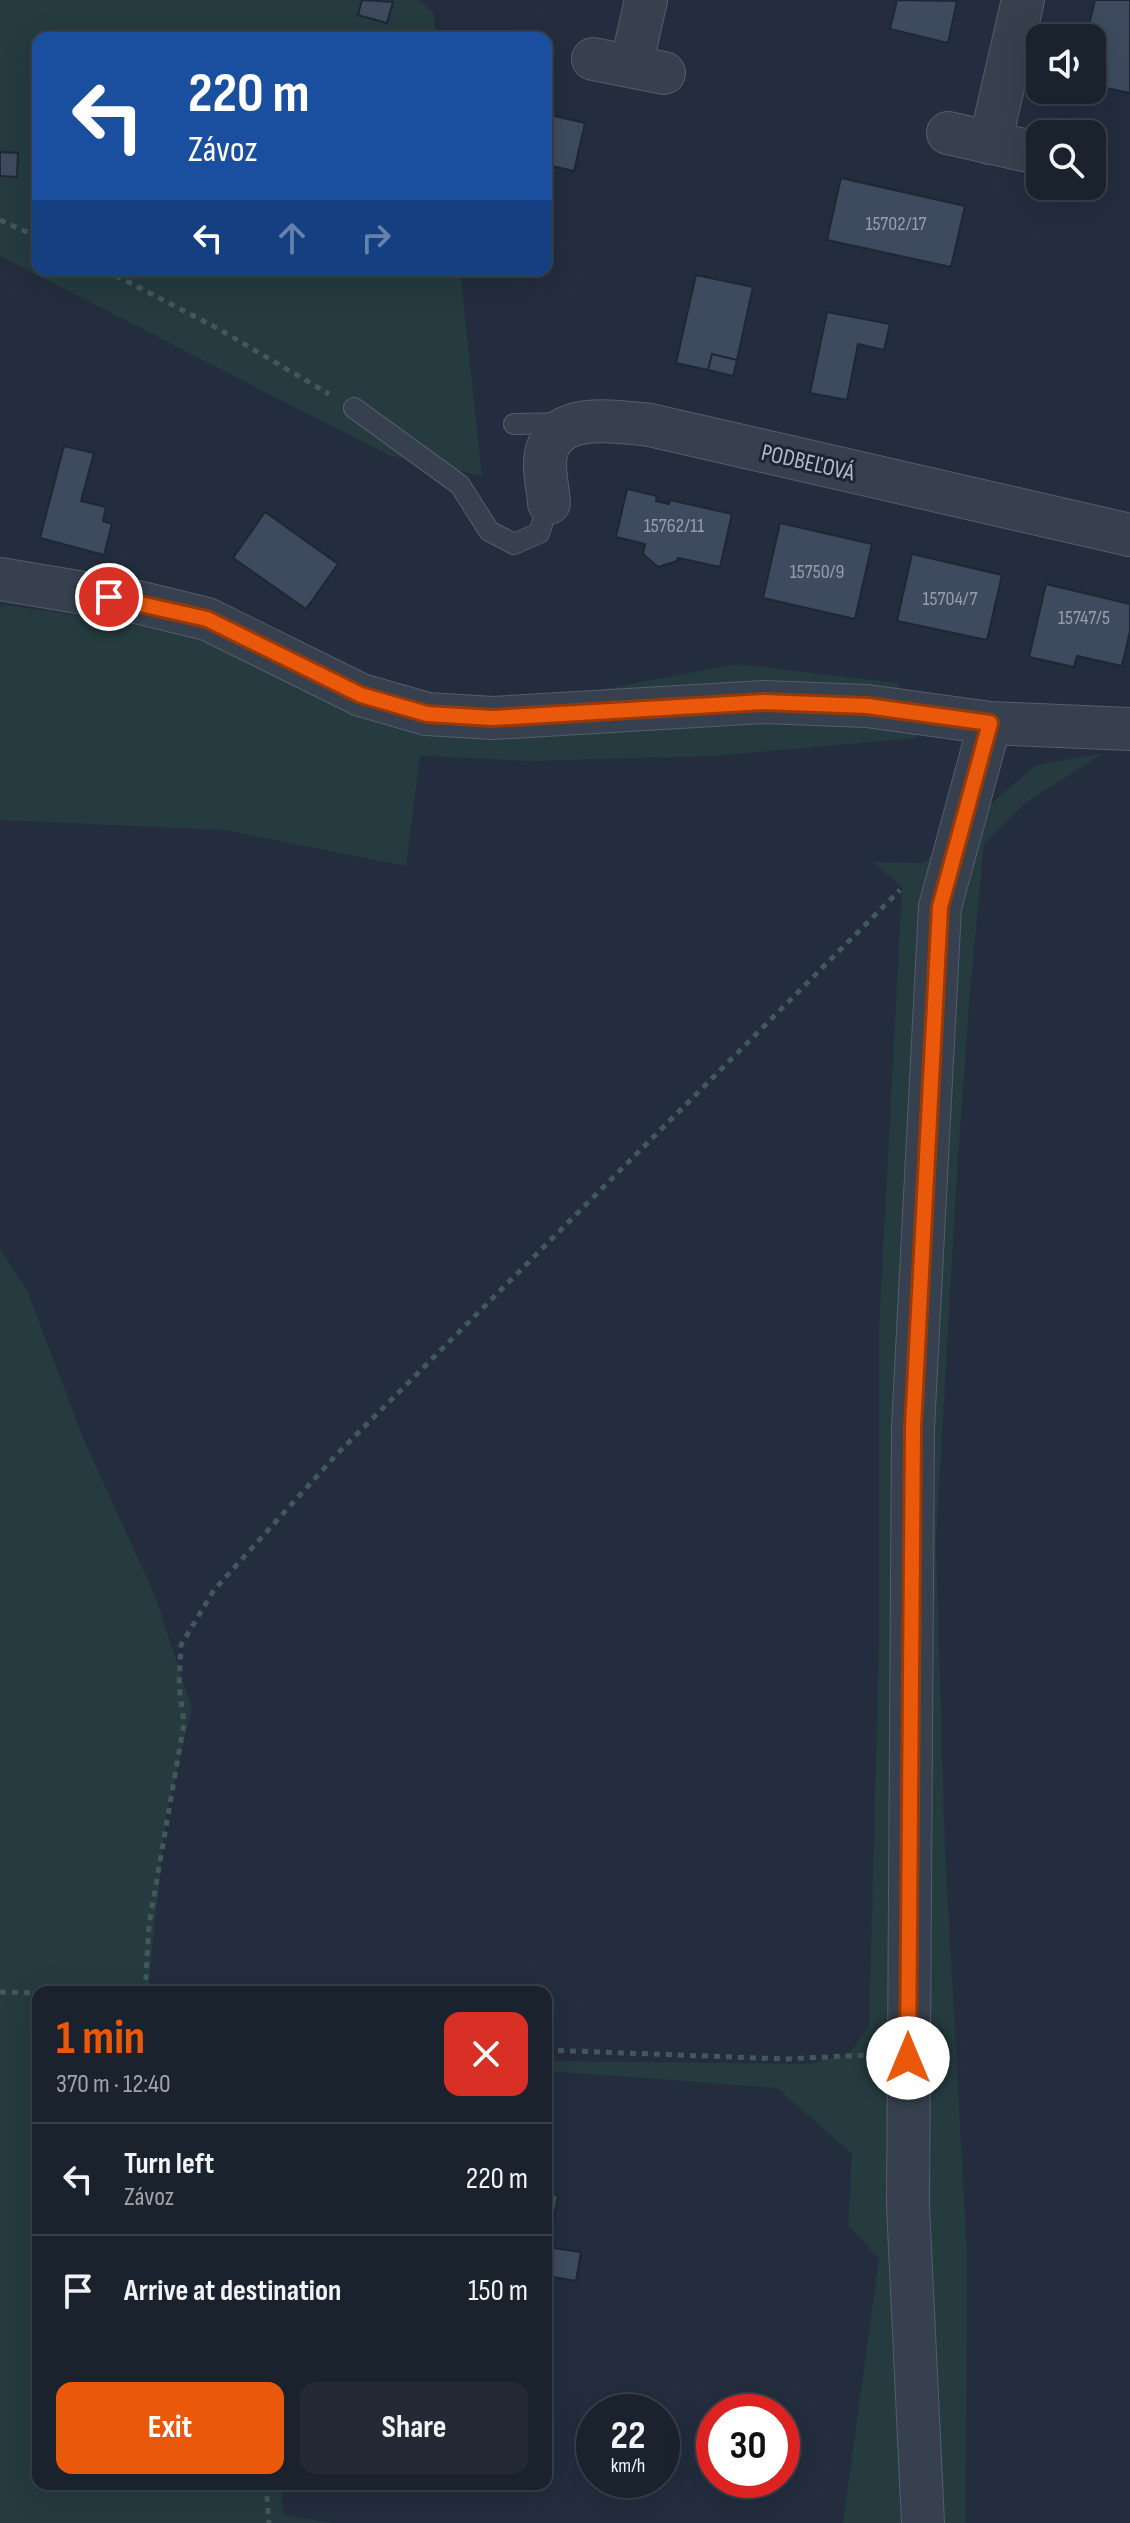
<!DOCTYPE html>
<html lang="en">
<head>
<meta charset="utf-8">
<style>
	:root { --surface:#1a222e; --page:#232a36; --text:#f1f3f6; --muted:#9fa4aa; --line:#383f4a; --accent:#ea580c }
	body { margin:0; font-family:"Sofia Sans Condensed",sans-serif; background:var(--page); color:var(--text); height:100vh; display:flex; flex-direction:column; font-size:30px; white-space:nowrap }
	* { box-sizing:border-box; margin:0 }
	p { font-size:26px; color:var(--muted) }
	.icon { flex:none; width:44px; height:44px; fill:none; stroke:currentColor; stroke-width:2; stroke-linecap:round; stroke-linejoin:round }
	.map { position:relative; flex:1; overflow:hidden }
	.drawer { position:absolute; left:32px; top:1986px; width:520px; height:504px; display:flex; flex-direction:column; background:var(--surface); border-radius:16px; box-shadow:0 8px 32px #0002,0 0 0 2px var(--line) }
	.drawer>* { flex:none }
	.hud { position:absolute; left:32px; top:32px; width:520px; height:244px; border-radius:16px; box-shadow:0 8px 32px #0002,0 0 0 2px var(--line); background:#1a4fa0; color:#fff; overflow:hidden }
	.buttons { position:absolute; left:1026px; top:24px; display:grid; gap:16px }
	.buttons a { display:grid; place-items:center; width:80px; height:80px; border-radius:16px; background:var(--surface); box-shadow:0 8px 32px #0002,0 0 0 2px var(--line); font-size:40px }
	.speed { position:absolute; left:576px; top:2394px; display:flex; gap:16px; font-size:40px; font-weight:700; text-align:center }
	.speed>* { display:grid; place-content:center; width:104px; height:104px; border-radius:50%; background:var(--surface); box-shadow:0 8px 32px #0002,0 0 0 2px var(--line); line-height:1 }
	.speed small { font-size:20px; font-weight:400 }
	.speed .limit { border:12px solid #d22; background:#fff; color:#111 }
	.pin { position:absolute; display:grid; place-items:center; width:68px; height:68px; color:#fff; margin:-34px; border:4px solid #fff; border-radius:50%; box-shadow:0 2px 8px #0007 }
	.me { position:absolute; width:88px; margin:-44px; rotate:0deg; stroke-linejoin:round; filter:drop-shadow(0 0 6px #0008) }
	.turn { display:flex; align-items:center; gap:28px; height:168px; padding:0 24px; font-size:36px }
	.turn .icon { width:104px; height:104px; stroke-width:2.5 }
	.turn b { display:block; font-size:56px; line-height:68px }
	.lanes { display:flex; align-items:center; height:76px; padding:0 24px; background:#0003; justify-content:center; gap:40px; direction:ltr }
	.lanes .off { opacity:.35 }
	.round { display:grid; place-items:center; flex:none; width:84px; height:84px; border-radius:16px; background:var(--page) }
	.summary { display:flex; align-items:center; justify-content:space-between; height:136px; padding:0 24px }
	h1 { font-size:48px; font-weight:700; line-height:60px; color:var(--accent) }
	.action { display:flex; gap:16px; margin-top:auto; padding:16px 24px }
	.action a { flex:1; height:92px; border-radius:16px; background:var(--accent); color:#fff; font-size:32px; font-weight:700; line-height:92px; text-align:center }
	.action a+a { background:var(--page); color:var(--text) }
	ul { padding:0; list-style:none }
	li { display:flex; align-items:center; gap:24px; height:112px; padding:0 24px; border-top:2px solid var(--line) }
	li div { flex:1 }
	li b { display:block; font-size:30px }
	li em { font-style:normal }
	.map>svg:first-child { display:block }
</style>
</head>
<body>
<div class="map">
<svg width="1130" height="2523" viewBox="0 0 1130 2523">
	<rect width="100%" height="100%" fill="#232d3e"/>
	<path fill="#253b3f" d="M0 0H419L434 14 436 38H38V270H460L482 476 388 455 0 256Z
		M5 605 185 630 488 711 736 664 898 683 917 738 713 756 532 761 420 756 406 866 224 830 0 820V607Z
		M1104 753 1028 801 984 844 970 992 957 1173 936 1541 945 1850 967 2251 966 2523H843L879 2259 848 2225 852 2154 777 2088 546 2071V2061L810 2064 850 2053 869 2026 879 1643V1327L902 887 873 862 923 863 1036 765Z
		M0 1249 27 1290 84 1440 156 1598 192 1709 166 1816 149 1981 152 1992H38V2484H281L283 2515 333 2523H0Z"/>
	<path fill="#3e4b5e" stroke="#1e2735" stroke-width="2" d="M362 0 393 2 387 23 358 15Z
		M897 0 957 1 948 43 890 29Z
		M1095 0H1130V93L1092 85V38H1086Z
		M546 114 585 123 574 171 546 165Z
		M0 152 18 153 17 177 0 176Z
		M841 178 965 206 951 267 827 240Z
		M696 275 753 287 737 360 712 354 708 370 676 363Z
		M827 312 890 324 884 350 858 344 847 400 810 393Z
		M712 354 737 360 733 376 708 370Z
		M64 446 94 453 81 501 106 507 103 521 112 524 104 555 40 538Z
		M627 489 657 496 656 501 669 504 670 500 732 514 720 567 678 558 677 561 658 567 643 554 645 544 616 537Z
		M265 512 338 564 306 609 233 558Z
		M780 523 872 544 855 619 763 598Z
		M912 554 1002 575 987 640 897 621Z
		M1046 584 1130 604V631L1122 666 1077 656 1074 667 1029 657Z
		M546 2193 558 2195 551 2237H546Z
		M553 2248 581 2252 576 2281 548 2276Z"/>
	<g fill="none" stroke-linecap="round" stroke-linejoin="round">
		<g stroke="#555d6c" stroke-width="22">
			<path id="service" d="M354 408 460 485 489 531 514 544 539 533 549 503
				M514 424 566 423"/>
		</g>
		<g stroke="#555d6c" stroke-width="44">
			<path id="minor" d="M593 59 664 73
				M631 66 646 0
				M948 133 1033 152
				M990 143 1023 0
				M549 503C548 486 541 463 548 447 562 411 621 422 650 425L1130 535
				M0 579 137 602 207 619 361 695 427 714 493 718 764 702 867 706 990 723 1130 729
				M923 2523 908 2206 913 1427 940 907 990 723"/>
		</g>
		<path stroke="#43585c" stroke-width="5" stroke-dasharray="6 6" stroke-linecap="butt" d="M0 220 38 237
			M105 270 217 328 329 394
			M0 1992 38 1993
			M145 1992 149 1925 184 1723 179 1686 181 1645 214 1590 337 1454 900 890
			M546 2050 785 2059 867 2055
			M266 2484 269 2523"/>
		<use href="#service" stroke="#37404e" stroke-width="20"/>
		<use href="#minor" stroke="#37404e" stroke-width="42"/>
	</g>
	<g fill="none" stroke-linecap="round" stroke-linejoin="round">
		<g stroke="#983908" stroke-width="20">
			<path id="route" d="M109 597 207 619 361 695 427 714 493 718 764 702 867 706 990 723 940 907 913 1427 908 2058"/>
		</g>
		<use href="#route" stroke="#ea580c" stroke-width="14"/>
	</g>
	<g text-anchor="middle" stroke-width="6" stroke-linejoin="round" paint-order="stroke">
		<g font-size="20" fill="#969eae">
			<text x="896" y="230">15702/17</text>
			<text x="674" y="532">15762/11</text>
			<text x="817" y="578">15750/9</text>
			<text x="950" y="605">15704/7</text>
			<text x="1084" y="624">15747/5</text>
		</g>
		<g font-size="24" fill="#b3bac9" stroke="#1c2533">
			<text transform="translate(808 462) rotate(13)" y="8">PODBEĽOVÁ</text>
		</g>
	</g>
</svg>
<div class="buttons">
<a><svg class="icon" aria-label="sound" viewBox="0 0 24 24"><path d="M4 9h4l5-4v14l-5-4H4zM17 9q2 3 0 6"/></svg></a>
<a><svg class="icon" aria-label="search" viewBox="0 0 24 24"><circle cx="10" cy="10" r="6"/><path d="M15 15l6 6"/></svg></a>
</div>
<div class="speed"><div>22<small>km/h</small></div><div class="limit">30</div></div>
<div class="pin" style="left:109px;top:597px;background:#d93025"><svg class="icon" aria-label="arrive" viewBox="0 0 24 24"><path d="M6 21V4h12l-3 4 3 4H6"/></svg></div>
<svg class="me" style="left:908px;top:2058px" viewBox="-20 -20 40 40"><circle r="19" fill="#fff"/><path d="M0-13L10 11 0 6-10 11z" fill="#ea580c"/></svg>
<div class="hud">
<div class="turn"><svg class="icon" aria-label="left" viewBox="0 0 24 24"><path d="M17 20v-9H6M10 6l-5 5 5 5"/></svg><div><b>220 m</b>Závoz</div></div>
<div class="lanes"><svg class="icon" aria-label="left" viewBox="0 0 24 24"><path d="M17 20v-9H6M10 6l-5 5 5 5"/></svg><svg class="icon off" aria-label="ahead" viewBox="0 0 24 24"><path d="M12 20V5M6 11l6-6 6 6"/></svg><svg class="icon off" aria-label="right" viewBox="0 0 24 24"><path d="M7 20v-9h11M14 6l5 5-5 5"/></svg></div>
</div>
<section class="drawer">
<div class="summary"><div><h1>1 min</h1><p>370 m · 12:40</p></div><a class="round" style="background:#d93025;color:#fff"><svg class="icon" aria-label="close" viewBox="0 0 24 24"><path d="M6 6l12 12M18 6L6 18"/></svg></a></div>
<ul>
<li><svg class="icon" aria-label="left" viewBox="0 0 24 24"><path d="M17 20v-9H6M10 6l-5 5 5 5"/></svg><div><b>Turn left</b><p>Závoz</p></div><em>220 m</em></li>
<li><svg class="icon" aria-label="arrive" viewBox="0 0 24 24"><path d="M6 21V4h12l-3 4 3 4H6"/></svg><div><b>Arrive at destination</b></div><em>150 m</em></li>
</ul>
<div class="action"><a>Exit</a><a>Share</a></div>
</section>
</div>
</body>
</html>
